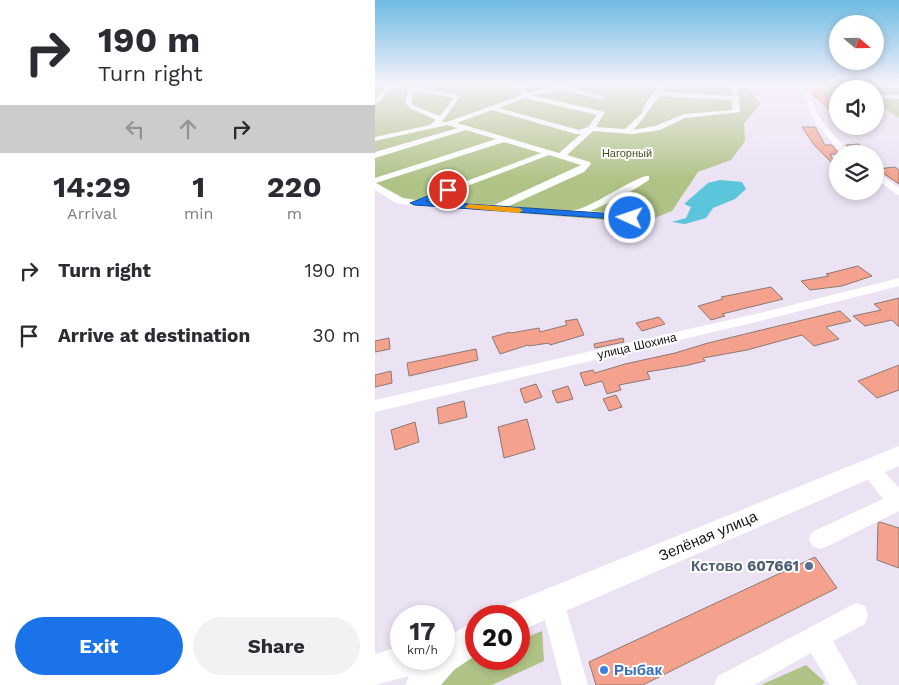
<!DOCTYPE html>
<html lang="en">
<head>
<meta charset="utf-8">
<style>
	:root { --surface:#fff; --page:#f2f2f3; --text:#2b2b33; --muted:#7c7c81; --accent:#1a73e8 }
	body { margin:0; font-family:"Work Sans",sans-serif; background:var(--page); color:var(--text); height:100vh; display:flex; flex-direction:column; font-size:19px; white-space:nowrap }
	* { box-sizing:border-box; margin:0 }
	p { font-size:16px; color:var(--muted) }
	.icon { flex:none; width:28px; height:28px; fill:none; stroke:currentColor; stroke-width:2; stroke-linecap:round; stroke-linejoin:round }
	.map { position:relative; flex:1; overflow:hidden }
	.sheet { display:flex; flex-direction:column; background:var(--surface); width:375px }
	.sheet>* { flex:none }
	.banner { background:#fff; color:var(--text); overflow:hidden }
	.needle { width:32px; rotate:110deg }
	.fabs { position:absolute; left:454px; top:15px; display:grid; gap:10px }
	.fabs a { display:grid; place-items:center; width:55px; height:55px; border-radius:50%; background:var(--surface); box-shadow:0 2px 8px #0003; font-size:25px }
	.speed { position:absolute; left:15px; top:605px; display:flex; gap:10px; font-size:25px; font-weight:700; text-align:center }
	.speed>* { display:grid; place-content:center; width:65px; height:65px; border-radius:50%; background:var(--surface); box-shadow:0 2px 8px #0003; line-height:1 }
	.speed small { font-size:12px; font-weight:400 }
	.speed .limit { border:8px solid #d22; background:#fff; color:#111 }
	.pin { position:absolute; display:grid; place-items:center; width:42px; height:42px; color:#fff; margin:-21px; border:2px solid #fff; border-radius:50%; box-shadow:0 1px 5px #0007 }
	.me { position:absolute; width:55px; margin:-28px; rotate:273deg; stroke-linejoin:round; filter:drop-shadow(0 0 4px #0008) }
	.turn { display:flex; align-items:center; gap:18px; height:105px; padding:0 15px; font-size:22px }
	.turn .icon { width:65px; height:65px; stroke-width:2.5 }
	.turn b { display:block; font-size:35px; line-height:42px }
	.lanes { display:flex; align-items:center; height:48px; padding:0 15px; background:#0003; justify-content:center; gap:25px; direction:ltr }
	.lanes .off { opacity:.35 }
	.eta { display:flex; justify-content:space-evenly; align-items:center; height:85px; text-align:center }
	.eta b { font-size:30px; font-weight:700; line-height:35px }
	.primary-button { display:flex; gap:10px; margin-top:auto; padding:10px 15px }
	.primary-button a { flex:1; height:58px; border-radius:30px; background:var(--accent); color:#fff; font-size:20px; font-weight:700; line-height:58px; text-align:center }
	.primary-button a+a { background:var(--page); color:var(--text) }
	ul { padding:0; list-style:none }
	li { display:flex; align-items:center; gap:15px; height:65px; padding:0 15px }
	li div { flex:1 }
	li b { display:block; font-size:19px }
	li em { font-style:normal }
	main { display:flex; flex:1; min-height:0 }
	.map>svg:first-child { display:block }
</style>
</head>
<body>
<main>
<section class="sheet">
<div class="banner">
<div class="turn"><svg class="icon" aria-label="right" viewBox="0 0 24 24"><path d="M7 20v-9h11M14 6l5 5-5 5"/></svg><div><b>190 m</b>Turn right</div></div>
<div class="lanes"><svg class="icon off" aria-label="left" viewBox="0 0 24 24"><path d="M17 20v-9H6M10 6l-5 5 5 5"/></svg><svg class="icon off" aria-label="ahead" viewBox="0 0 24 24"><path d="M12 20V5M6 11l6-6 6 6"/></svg><svg class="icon" aria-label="right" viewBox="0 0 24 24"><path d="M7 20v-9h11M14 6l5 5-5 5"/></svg></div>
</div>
<div class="eta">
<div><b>14:29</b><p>Arrival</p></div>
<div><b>1</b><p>min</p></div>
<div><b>220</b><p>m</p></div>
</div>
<ul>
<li><svg class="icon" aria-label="right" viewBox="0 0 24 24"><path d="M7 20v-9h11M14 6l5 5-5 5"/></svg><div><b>Turn right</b></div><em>190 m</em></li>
<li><svg class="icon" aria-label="arrive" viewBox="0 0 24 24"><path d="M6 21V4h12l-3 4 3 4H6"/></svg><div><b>Arrive at destination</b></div><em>30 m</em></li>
</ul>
<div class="primary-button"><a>Exit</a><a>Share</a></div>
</section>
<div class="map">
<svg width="524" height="685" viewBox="0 0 524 685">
	<rect width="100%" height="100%" fill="#ebe2f4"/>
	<path fill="#b0c386" d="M0 84H373L372 86 385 104 369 123 370 141 356 160 323 172 297 211 267 223 36 204 0 189Z
		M451 84H524V118L500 102V89H462V96H437L440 88Z
		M167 631 169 661 117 685H58L99 651 101 659H144V640Z
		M431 665 450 682 447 685H386Z"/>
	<path fill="#5bc5db" d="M345 180 367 182 371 189 360 199 338 208 331 218 310 224 297 222 311 218 316 207 309 204 333 183Z"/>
	<path fill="#f4a28d" stroke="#8c7873" d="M445 89 462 106V116L439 96 438 92Z
		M427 127H440L450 145H457L464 154H455L459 162 457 163 439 145Z
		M484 144 495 154H479L471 145Z
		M520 167 524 170V184L502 169Z
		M483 266 497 276 467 286 435 290 426 281 454 276 451 274Z
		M396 287 408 299 347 314 350 316 336 320 323 306 348 299 346 297Z
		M524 298V327L517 320 490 326 478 316 506 310 499 304Z
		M465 311 476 321 451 327 464 339 439 346 427 335 372 350 328 358 330 361 314 365 272 372 275 379 244 385 246 390 232 394 227 381 210 386 205 373 218 370 220 373 250 364 300 353 333 343Z
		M284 317 290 324 267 331 261 323Z
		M202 319 209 335 175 345 174 343 154 346 153 345 125 354 117 337 135 332 136 333 164 328 165 332 192 325 190 321Z
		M14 338 15 349 0 352V341Z
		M248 338 249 342 220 348 219 344Z
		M101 349 103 360 34 376 32 363Z
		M524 365V390L502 398 483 381Z
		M16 371 17 383 0 387V375Z
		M161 384 167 397 150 403 145 389Z
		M193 386 198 399 182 403 177 391Z
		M241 395 247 407 234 411 228 399Z
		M89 401 92 417 64 424 62 408Z
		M152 419 160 449 129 458 123 427Z
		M40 422 44 442 20 450 16 430Z
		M505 522 524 528V568L502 560 503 523Z
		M440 557 462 588 268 685H221L214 662Z"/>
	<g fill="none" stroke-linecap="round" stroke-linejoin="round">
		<path fill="#fff" fill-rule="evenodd" d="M18 84H26L12 92 4 102 0 103C1 93 10 88 18 84Z
			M139 84H146L153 92 188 86 230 97 228 100 188 90 156 95 230 112 221 127 250 129 266 114 271 103 286 84H292L287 92 357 96V84H363L365 112 310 118 285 130 258 134 218 131 192 155 215 162 216 164 209 172 134 206C150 207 187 213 200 210 218 207 263 174 274 176V180L249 196 215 211 259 215 260 217 255 220 39 206 21 203 0 190V178L121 139 91 130 0 158V152L83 128 72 125 0 141V137L55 125 61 120 35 108 30 102 33 90 42 87 85 96 67 122H72L147 95ZM42 91 79 98 65 116 39 106 36 102 38 92ZM285 96 357 100V110L309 114 280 126 258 130C270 119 274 107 285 96ZM150 98 222 115 213 127 204 130 124 108ZM117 110 201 134H206L184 153 82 123ZM129 142 166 153 41 200 28 198 1 183ZM174 155 206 165 119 205 53 201Z
			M416 84H423L430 89 440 84H449L436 90C438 118 459 135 477 154H467L442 125 433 106 430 95Z
			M508 84H524V87L464 89Z
			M503 95H524V99L501 98Z
			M500 170 524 188V196L500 178Z
			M524 278V286L385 321 0 412V400L385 313Z
			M494 460 501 462 524 488V511L453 546 445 549 437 546 434 539 437 532 508 499 484 468 487 462Z
			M177 590 185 594 189 602 213 685H187L165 602 169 594Z
			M481 603 490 606 493 615 490 624 458 641 483 685H455L436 653 379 685H339L343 676Z"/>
		<path fill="#fff" fill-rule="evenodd" d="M524 446V466L154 627 144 631V616H128L132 605Z
			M101 620V655L79 670 66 685H30L34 676 0 685V654L26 646V659H69V639Z"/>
	</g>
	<linearGradient id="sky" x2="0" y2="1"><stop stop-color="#6fbbe3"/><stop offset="0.47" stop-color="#f6f2fa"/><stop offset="1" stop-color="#f6f2fa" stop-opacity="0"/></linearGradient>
	<rect width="524" height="180" fill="url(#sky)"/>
	<path fill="#1a73e8" stroke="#114b97" d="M70 189 76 190 51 201 255 215 259 218 255 220 39 205 35 203Z"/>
	<path fill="#f59e0b" d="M94 204 144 208 148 210 144 213 91 208 90 207Z"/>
	<circle fill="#5c6f8a" stroke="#fff" stroke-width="2" cx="434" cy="566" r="5"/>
	<circle fill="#3f7fe0" stroke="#fff" stroke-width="2" cx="229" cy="670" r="5"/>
	<g text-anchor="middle" stroke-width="4" stroke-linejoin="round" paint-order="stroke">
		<g font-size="11" fill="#46531e" stroke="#fff">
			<text x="252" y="157">Нагорный</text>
		</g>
		<g font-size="12" fill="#141117" stroke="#fff">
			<text transform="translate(262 346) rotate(-13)" y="4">улица Шохина</text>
		</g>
		<g font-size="15" fill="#141117" stroke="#fff">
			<text transform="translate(333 536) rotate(-23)" y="5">Зелёная улица</text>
		</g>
		<g font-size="15" font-weight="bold" fill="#4e5e75" stroke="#fff" text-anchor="end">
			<text x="424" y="571">Кстово 607661</text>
		</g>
		<g font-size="15" font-weight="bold" fill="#366cbe" stroke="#fff" text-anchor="start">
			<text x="239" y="675">Рыбак</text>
		</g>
	</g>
</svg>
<div class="fabs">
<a><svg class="needle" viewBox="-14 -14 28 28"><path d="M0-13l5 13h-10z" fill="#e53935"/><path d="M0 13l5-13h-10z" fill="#7c7c81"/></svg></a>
<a><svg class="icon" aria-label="sound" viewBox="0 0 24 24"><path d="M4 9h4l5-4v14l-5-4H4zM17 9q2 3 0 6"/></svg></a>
<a><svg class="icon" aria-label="layers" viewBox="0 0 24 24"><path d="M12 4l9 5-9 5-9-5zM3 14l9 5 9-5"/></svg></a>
</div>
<div class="speed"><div>17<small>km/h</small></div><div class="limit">20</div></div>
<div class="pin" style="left:73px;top:190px;background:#d93025"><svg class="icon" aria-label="arrive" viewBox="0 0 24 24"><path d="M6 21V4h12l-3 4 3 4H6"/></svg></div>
<svg class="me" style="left:255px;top:218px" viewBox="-20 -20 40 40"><circle r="17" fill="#1a73e8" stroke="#fff" stroke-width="3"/><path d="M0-11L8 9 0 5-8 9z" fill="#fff"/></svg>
</div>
</main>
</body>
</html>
